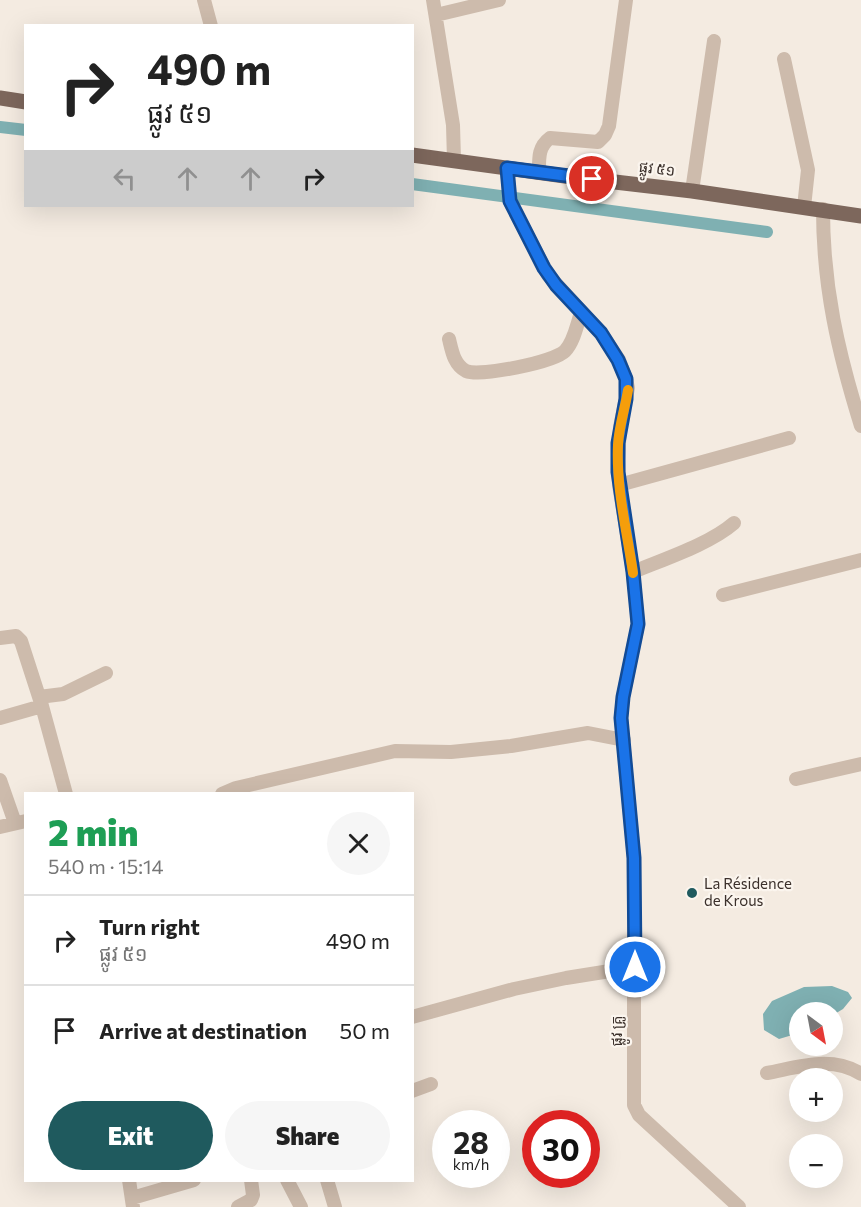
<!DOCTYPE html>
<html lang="en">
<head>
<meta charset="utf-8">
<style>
	:root { --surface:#fff; --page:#f6f6f6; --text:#222; --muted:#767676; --line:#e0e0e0; --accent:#1f5a5e }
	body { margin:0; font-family:Commissioner,"Noto Sans Khmer",sans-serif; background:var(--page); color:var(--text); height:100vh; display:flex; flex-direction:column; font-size:22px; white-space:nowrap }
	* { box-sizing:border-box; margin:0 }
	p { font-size:20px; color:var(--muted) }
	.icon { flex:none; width:33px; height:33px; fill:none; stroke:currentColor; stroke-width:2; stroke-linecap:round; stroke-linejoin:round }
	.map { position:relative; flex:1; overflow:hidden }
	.details { position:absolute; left:24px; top:792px; width:390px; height:390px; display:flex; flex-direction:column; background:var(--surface); border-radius:0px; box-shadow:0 6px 24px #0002 }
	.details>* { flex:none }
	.guide { position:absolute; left:24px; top:24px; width:390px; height:183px; border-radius:0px; box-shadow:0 6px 24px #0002; background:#fff; color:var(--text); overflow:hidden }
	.needle { width:39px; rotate:148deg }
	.tools { position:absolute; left:789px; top:1002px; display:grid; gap:12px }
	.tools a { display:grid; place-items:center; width:54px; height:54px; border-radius:50%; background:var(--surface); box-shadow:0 6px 24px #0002; font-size:30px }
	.speed { position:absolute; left:432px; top:1110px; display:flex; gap:12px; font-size:30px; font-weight:700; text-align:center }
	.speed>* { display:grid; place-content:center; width:78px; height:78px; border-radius:50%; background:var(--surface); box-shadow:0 6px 24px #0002; line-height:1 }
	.speed small { font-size:15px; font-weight:400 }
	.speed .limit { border:9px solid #d22; background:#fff; color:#111 }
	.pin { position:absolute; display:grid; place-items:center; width:51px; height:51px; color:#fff; margin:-26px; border:3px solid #fff; border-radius:50%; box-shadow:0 2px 6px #0007 }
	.me { position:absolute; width:66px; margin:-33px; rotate:0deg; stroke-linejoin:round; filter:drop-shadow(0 0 4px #0008) }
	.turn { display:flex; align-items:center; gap:21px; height:126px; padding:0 24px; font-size:27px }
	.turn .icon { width:78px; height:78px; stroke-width:2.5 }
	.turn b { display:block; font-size:42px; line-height:51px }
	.lanes { display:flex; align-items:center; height:57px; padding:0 24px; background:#0003; justify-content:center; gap:30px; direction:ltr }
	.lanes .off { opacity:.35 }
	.round { display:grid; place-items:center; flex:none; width:63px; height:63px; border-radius:32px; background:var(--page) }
	.overview { display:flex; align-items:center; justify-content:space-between; height:102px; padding:0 24px }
	h1 { font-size:36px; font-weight:800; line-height:45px; color:#1e9e55 }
	.cta { display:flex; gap:12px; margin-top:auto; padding:12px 24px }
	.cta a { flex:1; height:69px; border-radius:36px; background:var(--accent); color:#fff; font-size:24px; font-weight:800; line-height:69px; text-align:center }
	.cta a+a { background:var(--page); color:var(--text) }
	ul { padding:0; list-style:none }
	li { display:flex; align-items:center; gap:18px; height:90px; padding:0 24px; border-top:2px solid var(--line) }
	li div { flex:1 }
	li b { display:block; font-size:22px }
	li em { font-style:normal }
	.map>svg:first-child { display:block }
</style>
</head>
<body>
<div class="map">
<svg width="861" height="1207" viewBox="0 0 861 1207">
	<rect width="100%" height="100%" fill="#f4ebe1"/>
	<path fill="#7fb0b2" d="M832 986 848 992 852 998 843 1009 833 1015 832 1012H800L799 1033 779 1039 764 1030 763 1014 772 1001 804 987Z"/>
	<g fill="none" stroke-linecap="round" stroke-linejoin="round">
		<path stroke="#7fb0b2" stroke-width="12" d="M0 127 26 130
			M412 184 767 232"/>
		<path stroke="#cdbbac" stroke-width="14" d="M204 0 211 26
			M433 0 453 125 454 160
			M436 15 499 0
			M784 59 808 170 804 207
			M507 168 510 201 548 275 601 333 619 360 626 379 628 388 620 427 618 460 619 485 633 572 638 624 623 697 621 718 634 858V1105L639 1115 739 1207
			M539 173C539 158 538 147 550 138L598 142 605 135 609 126 626 0
			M692 191 714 41
			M823 209C823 287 838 352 861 426
			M449 339C452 351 454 365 466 371 481 377 554 362 565 351 574 342 577 324 581 313
			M619 485 789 438
			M633 572C664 559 710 544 734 523
			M723 595 861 560
			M0 638 16 636 21 641 42 706 66 794
			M39 697 63 694 106 673
			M0 718 42 706
			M796 779 861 764
			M0 780 15 823
			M222 794 236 788 395 751 451 752 511 746 588 733 624 740
			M0 827 26 821
			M412 1017 514 989 566 978 635 967
			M767 1073C799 1067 832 1055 861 1074
			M412 1091 431 1084
			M129 1180 133 1207
			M287 1180 301 1207
			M327 1180 335 1207
			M132 1198 194 1180
			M238 1207 251 1200 253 1195 251 1180"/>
		<path stroke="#7d675c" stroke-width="15" d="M0 98 26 102
			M412 155 572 177 692 191 861 216"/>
	</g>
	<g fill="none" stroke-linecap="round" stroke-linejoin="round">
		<g stroke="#114b97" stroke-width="15">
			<path id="route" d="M592 179 507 168 510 201 544 268 556 285 601 333 618 360 626 379V399L618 443V472L633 572 638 624 623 697 621 718 634 858 635 967"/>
		</g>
		<use href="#route" stroke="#1a73e8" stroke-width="10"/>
		<path stroke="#f59e0b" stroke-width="10" d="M628 390C625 409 619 426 618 445 616 488 627 531 633 573"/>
	</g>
	<circle fill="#1f5a5e" stroke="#fbf5ee" stroke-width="2" cx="692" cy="893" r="6"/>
	<g text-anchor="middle" stroke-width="4.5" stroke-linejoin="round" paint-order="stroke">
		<g font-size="15" fill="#3b302b" stroke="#fbf5ee">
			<text transform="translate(657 169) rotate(7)" y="5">ផ្លូវ ៥១</text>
			<text transform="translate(617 1031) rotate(-90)" y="5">ផ្លូវ គ្រូ</text>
		</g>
		<g font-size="15" fill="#3b302b" stroke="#fbf5ee" text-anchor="start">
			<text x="704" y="889">La Résidence<tspan x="704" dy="17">de Krous</tspan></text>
		</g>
	</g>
</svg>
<div class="tools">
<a><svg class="needle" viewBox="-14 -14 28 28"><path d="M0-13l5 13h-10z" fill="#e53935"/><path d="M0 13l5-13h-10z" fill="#767676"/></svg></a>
<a>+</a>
<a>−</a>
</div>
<div class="speed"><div>28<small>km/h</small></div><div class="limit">30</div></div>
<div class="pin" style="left:592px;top:179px;background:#d93025"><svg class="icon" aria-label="arrive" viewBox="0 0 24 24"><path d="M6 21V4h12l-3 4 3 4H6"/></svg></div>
<svg class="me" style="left:635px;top:967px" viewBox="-20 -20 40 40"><circle r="17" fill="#1a73e8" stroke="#fff" stroke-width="3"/><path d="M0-11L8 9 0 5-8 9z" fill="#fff"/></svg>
<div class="guide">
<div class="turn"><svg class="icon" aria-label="right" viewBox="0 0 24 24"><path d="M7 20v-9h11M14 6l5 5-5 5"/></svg><div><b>490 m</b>ផ្លូវ ៥១</div></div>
<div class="lanes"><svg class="icon off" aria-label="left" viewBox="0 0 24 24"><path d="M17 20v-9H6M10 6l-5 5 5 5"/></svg><svg class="icon off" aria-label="ahead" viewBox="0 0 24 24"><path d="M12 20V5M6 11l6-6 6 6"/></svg><svg class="icon off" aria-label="ahead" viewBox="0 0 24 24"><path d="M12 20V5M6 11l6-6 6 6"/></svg><svg class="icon" aria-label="right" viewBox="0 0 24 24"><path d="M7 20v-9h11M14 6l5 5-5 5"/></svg></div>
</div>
<section class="details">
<div class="overview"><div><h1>2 min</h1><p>540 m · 15:14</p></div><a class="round"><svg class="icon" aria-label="close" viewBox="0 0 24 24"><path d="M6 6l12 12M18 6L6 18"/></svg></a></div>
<ul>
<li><svg class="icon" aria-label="right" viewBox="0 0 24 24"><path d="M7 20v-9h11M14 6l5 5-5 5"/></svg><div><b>Turn right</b><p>ផ្លូវ ៥១</p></div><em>490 m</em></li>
<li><svg class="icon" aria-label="arrive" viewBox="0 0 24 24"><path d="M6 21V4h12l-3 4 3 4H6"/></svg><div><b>Arrive at destination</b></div><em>50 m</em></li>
</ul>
<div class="cta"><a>Exit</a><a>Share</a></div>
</section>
</div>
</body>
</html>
